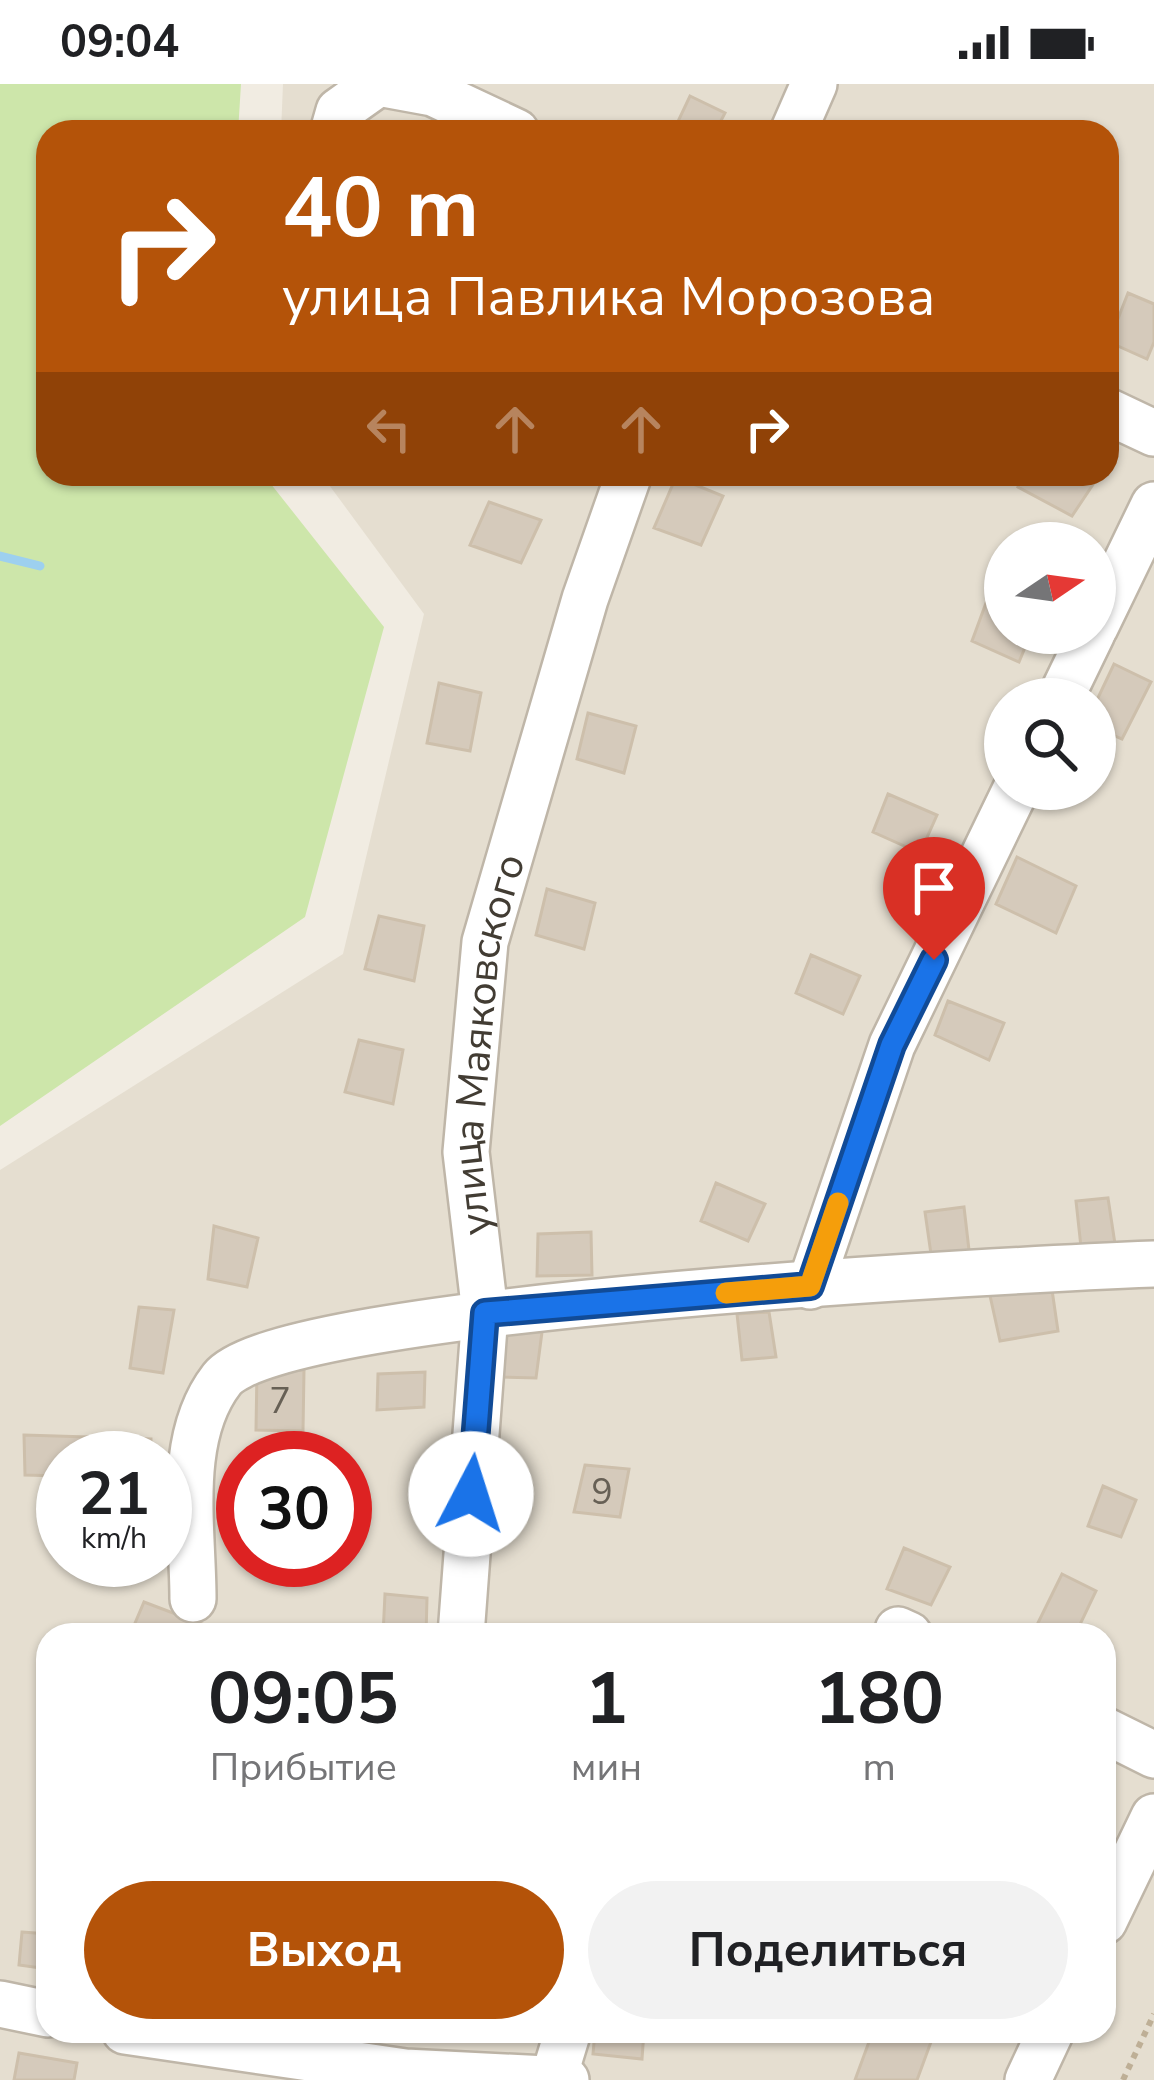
<!DOCTYPE html>
<html lang="ru">
<head>
<meta charset="utf-8">
<style>
	:root { --surface:#fff; --page:#f2f2f2; --text:#202124; --muted:#757577; --accent:#b45309 }
	body { margin:0; font-family:"Nunito Sans",sans-serif; background:var(--page); color:var(--text); height:100vh; display:flex; flex-direction:column; font-size:45px; white-space:nowrap }
	* { box-sizing:border-box; margin:0 }
	p { font-size:39px; color:var(--muted) }
	.icon { flex:none; width:66px; height:66px; fill:none; stroke:currentColor; stroke-width:2; stroke-linecap:round; stroke-linejoin:round }
	.map { position:relative; flex:1; overflow:hidden }
	.sheet { position:absolute; left:36px; top:1539px; width:1080px; height:420px; display:flex; flex-direction:column; background:var(--surface); border-radius:36px; box-shadow:0 3px 9px #0004 }
	.sheet>* { flex:none }
	.banner { position:absolute; left:36px; top:36px; width:1083px; height:366px; border-radius:36px; box-shadow:0 3px 9px #0004; background:#b45309; color:#fff; overflow:hidden }
	.needle { width:78px; rotate:77deg }
	.fabs { position:absolute; left:984px; top:438px; display:grid; gap:24px }
	.fabs a { display:grid; place-items:center; width:132px; height:132px; border-radius:50%; background:var(--surface); box-shadow:0 3px 9px #0004; font-size:60px }
	.speed { position:absolute; left:36px; top:1347px; display:flex; gap:24px; font-size:60px; font-weight:700; text-align:center }
	.speed>* { display:grid; place-content:center; width:156px; height:156px; border-radius:50%; background:var(--surface); box-shadow:0 3px 9px #0004; line-height:1 }
	.speed small { font-size:30px; font-weight:400 }
	.speed .limit { border:18px solid #d22; background:#fff; color:#111 }
	.pin { position:absolute; display:grid; place-items:center; width:102px; height:102px; color:#fff; margin:-123px -51px; border-radius:50% 50% 50% 0; rotate:-45deg; box-shadow:0 0 12px #0007 }
	.pin .icon { rotate:45deg }
	.me { position:absolute; width:132px; margin:-66px; rotate:5deg; stroke-linejoin:round; filter:drop-shadow(0 0 9px #0008) }
	.turn { display:flex; align-items:center; gap:42px; height:252px; padding:0 48px; font-size:54px }
	.turn .icon { width:156px; height:156px; stroke-width:2.5 }
	.turn b { display:block; font-size:84px; line-height:102px }
	.lanes { display:flex; align-items:center; height:114px; padding:0 48px; background:#0003; justify-content:center; gap:60px; direction:ltr }
	.lanes .off { opacity:.35 }
	.eta { display:flex; justify-content:space-evenly; align-items:center; height:204px; text-align:center }
	.eta b { font-size:72px; font-weight:700; line-height:84px }
	.primary-button { display:flex; gap:24px; margin-top:auto; padding:24px 48px }
	.primary-button a { flex:1; height:138px; border-radius:72px; background:var(--accent); color:#fff; font-size:48px; font-weight:700; line-height:138px; text-align:center }
	.primary-button a+a { background:var(--page); color:var(--text) }
	.status { display:flex; justify-content:space-between; align-items:center; height:84px; padding:0 60px; background:var(--surface); direction:ltr }
	.status svg { height:33px; fill:currentColor }
	.map>svg:first-child { display:block }
</style>
</head>
<body>
<div class="status"><b>09:04</b><svg viewBox="0 0 49 12"><path d="M0 12V9h3v3zM5 12V6h3v6zM10 12V3h3v9zM15 12V0h3v12zM26 1h20v11H26zM47 4h2v5h-2z"/></svg></div>
<div class="map">
<svg width="1154" height="1996" viewBox="0 0 1154 1996">
	<rect width="100%" height="100%" fill="#f1ece2"/>
	<path fill="#e5ded0" fill-rule="evenodd" d="M283 0H1154V1996H0V1086L343 870 424 530 321 390H1107V48H281ZM1005 459H1095V549H1005ZM1005 615H1095V705H1005ZM63 1374H165V1476H63ZM243 1374H345V1476H243ZM48 1551H1104V1947H48Z"/>
	<path fill="#cde6aa" d="M0 0H241L238 48H48V390H263L384 543 305 833 0 1042Z"/>
	<g fill="none" stroke-linecap="round" stroke-linejoin="round">
		<path stroke="#9dd0ef" stroke-width="9" d="M0 472 40 482"/>
	</g>
	<path fill="#d5cabb" stroke="#cdbfab" stroke-width="3" d="M690 12 725 29 715 48H673Z
		M1128 209 1154 220V258L1147 275 1109 258Z
		M1025 390H1093L1098 393 1072 432 1018 403Z
		M676 393 723 412 701 461 654 444Z
		M489 418 541 436 521 479 470 461Z
		M986 519 1005 527V549H1031L1019 578 972 557Z
		M1114 580 1151 598 1122 655 1095 643V620Z
		M439 599 481 609 470 667 427 659Z
		M588 629 636 642 624 689 577 675Z
		M888 710 937 731 920 769 873 748Z
		M1017 773 1076 802 1056 849 996 820Z
		M547 805 595 819 584 865 536 851Z
		M379 832 424 842 414 897 365 885Z
		M811 871 860 892 843 930 796 909Z
		M948 917 1004 939 989 976 935 951Z
		M359 956 403 966 393 1020 345 1008Z
		M716 1099 765 1120 748 1157 701 1137Z
		M1108 1114 1115 1160 1081 1163 1076 1117Z
		M964 1123 969 1166 931 1170 925 1128Z
		M214 1142 258 1154 247 1203 208 1195Z
		M591 1148 592 1191 537 1192 538 1150Z
		M1051 1199 1058 1247 1000 1257 989 1207Z
		M139 1223 174 1226 163 1289 130 1284Z
		M769 1228 776 1273 742 1276 737 1230Z
		M506 1245 542 1248 536 1294 502 1293Z
		M257 1286H304L303 1347 256 1346Z
		M425 1288 424 1323 377 1326 378 1290Z
		M24 1351 151 1355V1374H63V1392L25 1391Z
		M585 1381 629 1385 620 1433 574 1428Z
		M1103 1402 1136 1416 1121 1453 1088 1442Z
		M904 1464 950 1483 931 1521 887 1505Z
		M1062 1490 1096 1507 1075 1551H1032Z
		M385 1510 427 1514 426 1551H383Z
		M144 1518 213 1544 210 1551H130Z
		M22 1848 48 1850V1885L19 1881Z
		M595 1947H644L642 1975 593 1970Z
		M873 1947H935L917 1996H855Z
		M19 1969 77 1979 74 1996H14Z"/>
	<g fill="none" stroke-linecap="round" stroke-linejoin="round">
		<g stroke="#bfb6a8" stroke-width="50">
			<g id="minor">
				<path d="M384 0 433 9 516 48"/>
				<path d="M333 48 339 27 377 0"/>
				<path d="M793 48 814 0"/>
				<path d="M1107 327 1154 349"/>
				<path d="M1095 543 1154 421"/>
				<path d="M1060 615 1092 549"/>
				<path d="M810 1202 892 961 1016 705"/>
				<path d="M193 1515C193 1443 176 1354 222 1295 279 1222 1026 1185 1154 1180"/>
				<path d="M898 1546 909 1551"/>
				<path id="s1" d="M461 1551 485 1229 466 1068 485 858 585 515 629 390"/>
				<path d="M1104 1646 1154 1671"/>
				<path d="M1104 1837 1154 1733"/>
				<path d="M0 1920 48 1930"/>
				<path d="M125 1947 405 1988 566 1996"/>
				<path d="M553 1996 568 1947"/>
				<path d="M1028 1996 1051 1947"/>
			</g>
		</g>
		<path stroke="#beaf96" stroke-width="6" stroke-dasharray="6 6" stroke-linecap="butt" d="M1123 1996 1154 1930"/>
		<use href="#minor" stroke="#fff" stroke-width="45"/>
	</g>
	<g fill="none" stroke-linecap="round" stroke-linejoin="round">
		<g stroke="#114b97" stroke-width="30">
			<path id="route" d="M471 1410 485 1229 810 1202 892 961 934 876"/>
		</g>
		<use href="#route" stroke="#1a73e8" stroke-width="21"/>
		<path stroke="#f59e0b" stroke-width="21" d="M726 1209 810 1202 838 1119"/>
	</g>
	<g text-anchor="middle" stroke-width="10" stroke-linejoin="round" paint-order="stroke">
		<g font-size="36" fill="#676055">
			<text x="280" y="1329">7</text>
			<text x="602" y="1420">9</text>
		</g>
		<g font-size="42" fill="#423c33" stroke="#fff">
			<text dy="15" stroke="none"><textPath href="#s1" startOffset="594">улица Маяковского</textPath></text>
		</g>
	</g>
</svg>
<div class="fabs">
<a><svg class="needle" viewBox="-14 -14 28 28"><path d="M0-13l5 13h-10z" fill="#e53935"/><path d="M0 13l5-13h-10z" fill="#757577"/></svg></a>
<a><svg class="icon" aria-label="search" viewBox="0 0 24 24"><circle cx="10" cy="10" r="6"/><path d="M15 15l6 6"/></svg></a>
</div>
<div class="speed"><div>21<small>km/h</small></div><div class="limit">30</div></div>
<div class="pin" style="left:934px;top:876px;background:#d93025"><svg class="icon" aria-label="arrive" viewBox="0 0 24 24"><path d="M6 21V4h12l-3 4 3 4H6"/></svg></div>
<svg class="me" style="left:471px;top:1410px" viewBox="-20 -20 40 40"><circle r="19" fill="#fff"/><path d="M0-13L10 11 0 6-10 11z" fill="#1a73e8"/></svg>
<div class="banner">
<div class="turn"><svg class="icon" aria-label="right" viewBox="0 0 24 24"><path d="M7 20v-9h11M14 6l5 5-5 5"/></svg><div><b>40 m</b>улица Павлика Морозова</div></div>
<div class="lanes"><svg class="icon off" aria-label="left" viewBox="0 0 24 24"><path d="M17 20v-9H6M10 6l-5 5 5 5"/></svg><svg class="icon off" aria-label="ahead" viewBox="0 0 24 24"><path d="M12 20V5M6 11l6-6 6 6"/></svg><svg class="icon off" aria-label="ahead" viewBox="0 0 24 24"><path d="M12 20V5M6 11l6-6 6 6"/></svg><svg class="icon" aria-label="right" viewBox="0 0 24 24"><path d="M7 20v-9h11M14 6l5 5-5 5"/></svg></div>
</div>
<section class="sheet">
<div class="eta">
<div><b>09:05</b><p>Прибытие</p></div>
<div><b>1</b><p>мин</p></div>
<div><b>180</b><p>m</p></div>
</div>
<div class="primary-button"><a>Выход</a><a>Поделиться</a></div>
</section>
</div>
</body>
</html>
